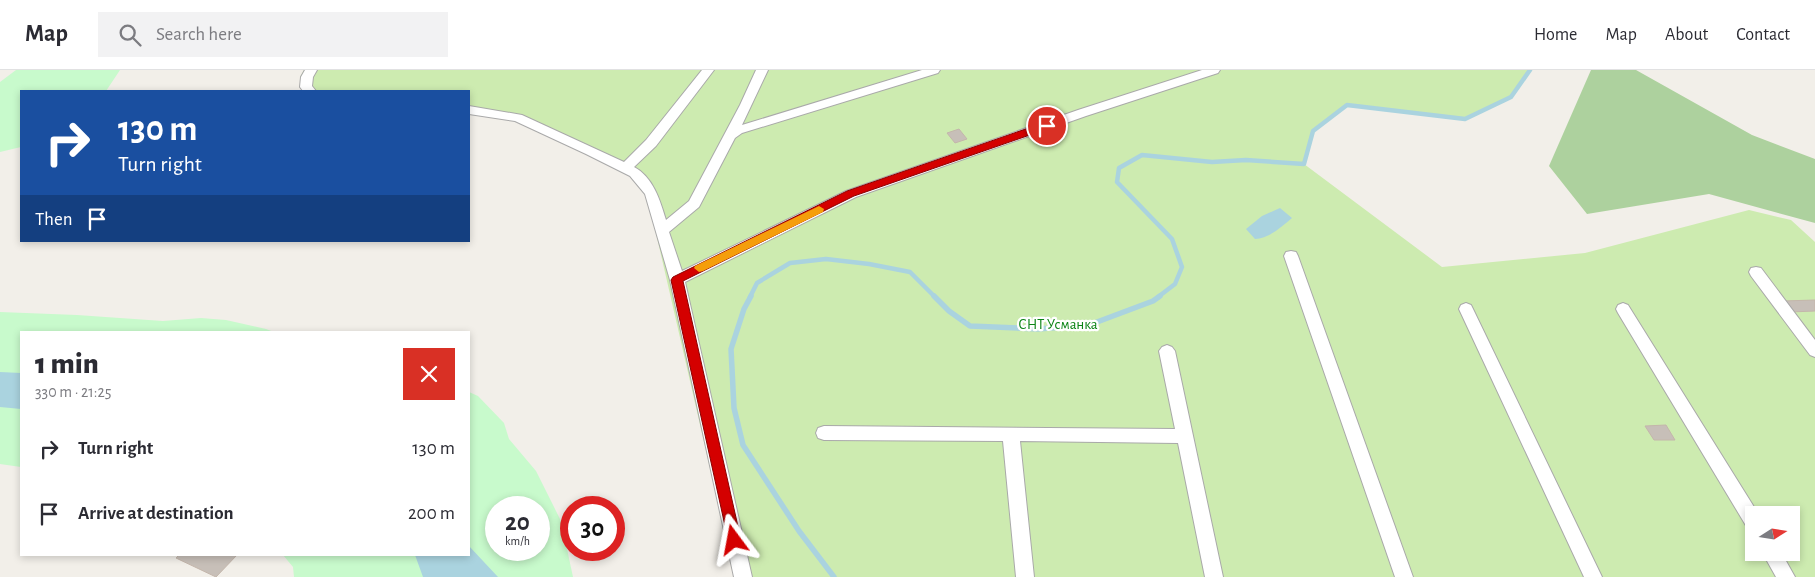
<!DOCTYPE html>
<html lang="en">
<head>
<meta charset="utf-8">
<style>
	:root { --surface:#fff; --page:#f2f2f3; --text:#2b2b33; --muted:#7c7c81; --line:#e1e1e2 }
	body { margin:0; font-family:"Alegreya Sans",sans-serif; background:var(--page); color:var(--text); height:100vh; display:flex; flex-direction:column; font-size:19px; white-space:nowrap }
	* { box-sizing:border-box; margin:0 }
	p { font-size:16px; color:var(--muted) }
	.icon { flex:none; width:28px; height:28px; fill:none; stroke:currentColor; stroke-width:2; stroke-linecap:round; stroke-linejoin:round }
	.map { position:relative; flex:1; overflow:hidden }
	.drawer { position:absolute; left:20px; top:261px; width:450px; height:225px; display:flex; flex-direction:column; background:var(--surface); border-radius:0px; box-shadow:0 2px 8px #0003 }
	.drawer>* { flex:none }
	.banner { position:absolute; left:20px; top:20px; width:450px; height:152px; border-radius:0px; box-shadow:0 2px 8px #0003; background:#1a4fa0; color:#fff; overflow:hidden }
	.needle { width:32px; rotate:78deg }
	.fabs { position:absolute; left:1745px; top:436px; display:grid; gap:10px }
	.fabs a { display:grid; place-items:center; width:55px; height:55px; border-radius:0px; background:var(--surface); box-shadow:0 2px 8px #0003; font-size:25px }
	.speed { position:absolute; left:485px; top:426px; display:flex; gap:10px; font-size:25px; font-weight:700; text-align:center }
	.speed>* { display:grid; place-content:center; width:65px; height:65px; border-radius:50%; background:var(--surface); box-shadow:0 2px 8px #0003; line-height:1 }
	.speed small { font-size:12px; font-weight:400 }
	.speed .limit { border:8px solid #d22; background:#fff; color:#111 }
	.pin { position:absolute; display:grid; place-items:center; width:42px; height:42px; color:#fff; margin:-21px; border:2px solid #fff; border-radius:50%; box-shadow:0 1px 5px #0007 }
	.me { position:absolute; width:55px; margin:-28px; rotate:347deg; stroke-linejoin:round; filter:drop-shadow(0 0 4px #0008) }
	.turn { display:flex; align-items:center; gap:18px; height:105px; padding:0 15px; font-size:22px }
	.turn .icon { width:65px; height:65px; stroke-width:2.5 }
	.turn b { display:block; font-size:35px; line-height:42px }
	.then { display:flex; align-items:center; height:48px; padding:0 15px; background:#0003; gap:10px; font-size:19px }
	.round { display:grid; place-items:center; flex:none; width:52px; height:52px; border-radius:0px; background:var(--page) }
	.head { display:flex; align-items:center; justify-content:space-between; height:85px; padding:0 15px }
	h1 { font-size:30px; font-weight:800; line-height:38px }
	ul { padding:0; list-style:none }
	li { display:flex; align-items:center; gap:15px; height:65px; padding:0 15px }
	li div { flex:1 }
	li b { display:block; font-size:19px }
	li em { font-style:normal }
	header { display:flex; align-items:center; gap:30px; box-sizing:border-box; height:70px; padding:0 25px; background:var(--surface); border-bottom:1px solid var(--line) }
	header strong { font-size:24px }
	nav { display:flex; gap:28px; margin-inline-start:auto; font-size:18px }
	.search { width:350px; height:45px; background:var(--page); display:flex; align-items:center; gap:12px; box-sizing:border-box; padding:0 18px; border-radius:0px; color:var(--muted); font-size:19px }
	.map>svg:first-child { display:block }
</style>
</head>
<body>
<header>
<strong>Map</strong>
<div class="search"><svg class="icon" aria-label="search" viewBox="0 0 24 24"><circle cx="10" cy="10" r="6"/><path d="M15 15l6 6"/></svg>Search here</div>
<nav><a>Home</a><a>Map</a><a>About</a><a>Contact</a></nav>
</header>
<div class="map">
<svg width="1815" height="507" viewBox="0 0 1815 507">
	<rect width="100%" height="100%" fill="#f2efe9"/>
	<path fill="#cdebb0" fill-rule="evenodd" d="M304 0H1530L1511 27 1465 49 1392 39 1347 35 1313 61 1304 94 1442 197 1585 183 1749 140 1791 150 1815 172V507H735L647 124 632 105 517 51 469 43V21H302L300 7ZM1754 445H1791V482H1754Z"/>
	<path fill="#add19e" d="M1591 0H1636L1752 65 1815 89V153L1709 124 1587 144 1549 96Z"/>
	<path fill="#c8facc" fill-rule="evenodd" d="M16 0H120L106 21H21V77L0 82V12Z
		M0 242 77 245 163 251 201 248 226 250 266 259 274 262H21V397L0 394Z
		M469 322 478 326 504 353 509 369 536 401 561 451 573 507H294L293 497 283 485H469ZM496 438H539V480H496Z"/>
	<path fill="#aad3df" d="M1280 138 1292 148C1281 157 1270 168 1255 169L1246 159 1262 146Z
		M0 302 21 303V339L0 337Z
		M469 476 498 507H423L415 485H469Z"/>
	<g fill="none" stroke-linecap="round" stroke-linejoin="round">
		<path stroke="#aad3df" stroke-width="4.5" d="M750 227 757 213 790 193 826 189 869 194 910 202 935 227
			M1158 227 1175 214 1182 197 1172 169 1117 112 1119 98 1142 85 1212 92 1246 90 1304 94 1313 61 1347 35 1465 49 1511 27 1530 0"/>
		<path stroke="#aad3df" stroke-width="5.5" d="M751 226 744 239 731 279 734 338 743 375 799 461 834 507
			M934 226 949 241 970 256 1038 259 1089 255 1153 231 1160 226"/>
	</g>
	<path fill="#c7bfb8" stroke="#c4b6ab" d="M959 59 967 69 955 73 947 63Z
		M1815 230V241L1790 242 1782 231Z
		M1666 355 1675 370H1654L1645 356Z
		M179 485H237L216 507 176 488Z"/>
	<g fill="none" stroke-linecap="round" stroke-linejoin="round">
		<g stroke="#a9a9a9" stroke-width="2">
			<path id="minor" d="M305 0H317L313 7 312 16 316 21H303L300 17 301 7Z
				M702 0H714L656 76 634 97C653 107 660 130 666 150L689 131 740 35 756 0H768L742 55 922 0H940L938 3 742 63 735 68 699 137 669 162 682 201 846 121 1078 40 1202 0H1220L1218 3 1086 46 856 127 685 212 752 507H734L670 210 645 124 630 106 586 84 515 51 469 44V36L522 45 624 92 646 70Z
				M1291 181 1296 182 1298 186 1413 507H1395L1284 186 1286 182Z
				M1756 197 1761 198 1815 270V287L1810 285 1751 206 1749 202 1751 198Z
				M1466 233 1471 235 1473 239 1602 507H1584L1459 239 1461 235Z
				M1623 233 1628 235 1759 445H1754V461L1748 459 1618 243 1616 239 1618 235Z
				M1167 275 1172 277 1175 281 1223 507H1205L1178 373 1020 371 1034 507H1016L1003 371 824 370 818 368 816 363 818 358 824 356 1175 359 1159 281 1162 277Z
				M1762 482H1781L1795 507H1776Z"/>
		</g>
		<use href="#minor" fill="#fff" fill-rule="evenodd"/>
	</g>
	<path fill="#d40000" stroke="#8a0000" d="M1043 53H1050L1051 56 1050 58 854 126 683 211 741 470 739 474 734 476 729 474 671 210 673 207 847 121Z"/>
	<path fill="#f59e0b" d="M819 136 824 139 823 142 703 201 699 202 694 198 695 196Z"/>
	<g text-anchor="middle" stroke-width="4.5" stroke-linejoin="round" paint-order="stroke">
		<g font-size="15" fill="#0c8416" stroke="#fff">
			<text x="1058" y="259">СНТ Усманка</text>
		</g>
	</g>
</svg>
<div class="fabs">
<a><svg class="needle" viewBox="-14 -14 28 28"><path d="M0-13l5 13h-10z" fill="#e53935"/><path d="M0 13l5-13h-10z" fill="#7c7c81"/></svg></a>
</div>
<div class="speed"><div>20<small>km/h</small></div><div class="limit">30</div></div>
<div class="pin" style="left:1047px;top:56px;background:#d93025"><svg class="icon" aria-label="arrive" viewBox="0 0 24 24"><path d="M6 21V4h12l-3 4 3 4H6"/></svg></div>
<svg class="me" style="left:734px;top:470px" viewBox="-20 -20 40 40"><path d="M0-17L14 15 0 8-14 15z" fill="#d40000" stroke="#fff" stroke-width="4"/></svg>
<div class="banner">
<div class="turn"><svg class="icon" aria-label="right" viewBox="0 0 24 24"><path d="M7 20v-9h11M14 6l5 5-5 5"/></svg><div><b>130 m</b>Turn right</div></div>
<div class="then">Then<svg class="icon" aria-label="arrive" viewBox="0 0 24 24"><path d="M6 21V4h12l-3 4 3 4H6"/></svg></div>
</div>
<section class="drawer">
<div class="head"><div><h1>1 min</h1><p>330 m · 21:25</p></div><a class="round" style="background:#d93025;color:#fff"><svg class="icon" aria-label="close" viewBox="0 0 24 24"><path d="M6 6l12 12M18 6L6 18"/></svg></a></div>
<ul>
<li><svg class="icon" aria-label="right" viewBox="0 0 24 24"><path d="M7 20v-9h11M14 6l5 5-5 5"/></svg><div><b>Turn right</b></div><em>130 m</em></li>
<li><svg class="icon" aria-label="arrive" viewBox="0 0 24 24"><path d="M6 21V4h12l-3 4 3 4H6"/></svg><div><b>Arrive at destination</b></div><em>200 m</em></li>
</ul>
</section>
</div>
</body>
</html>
